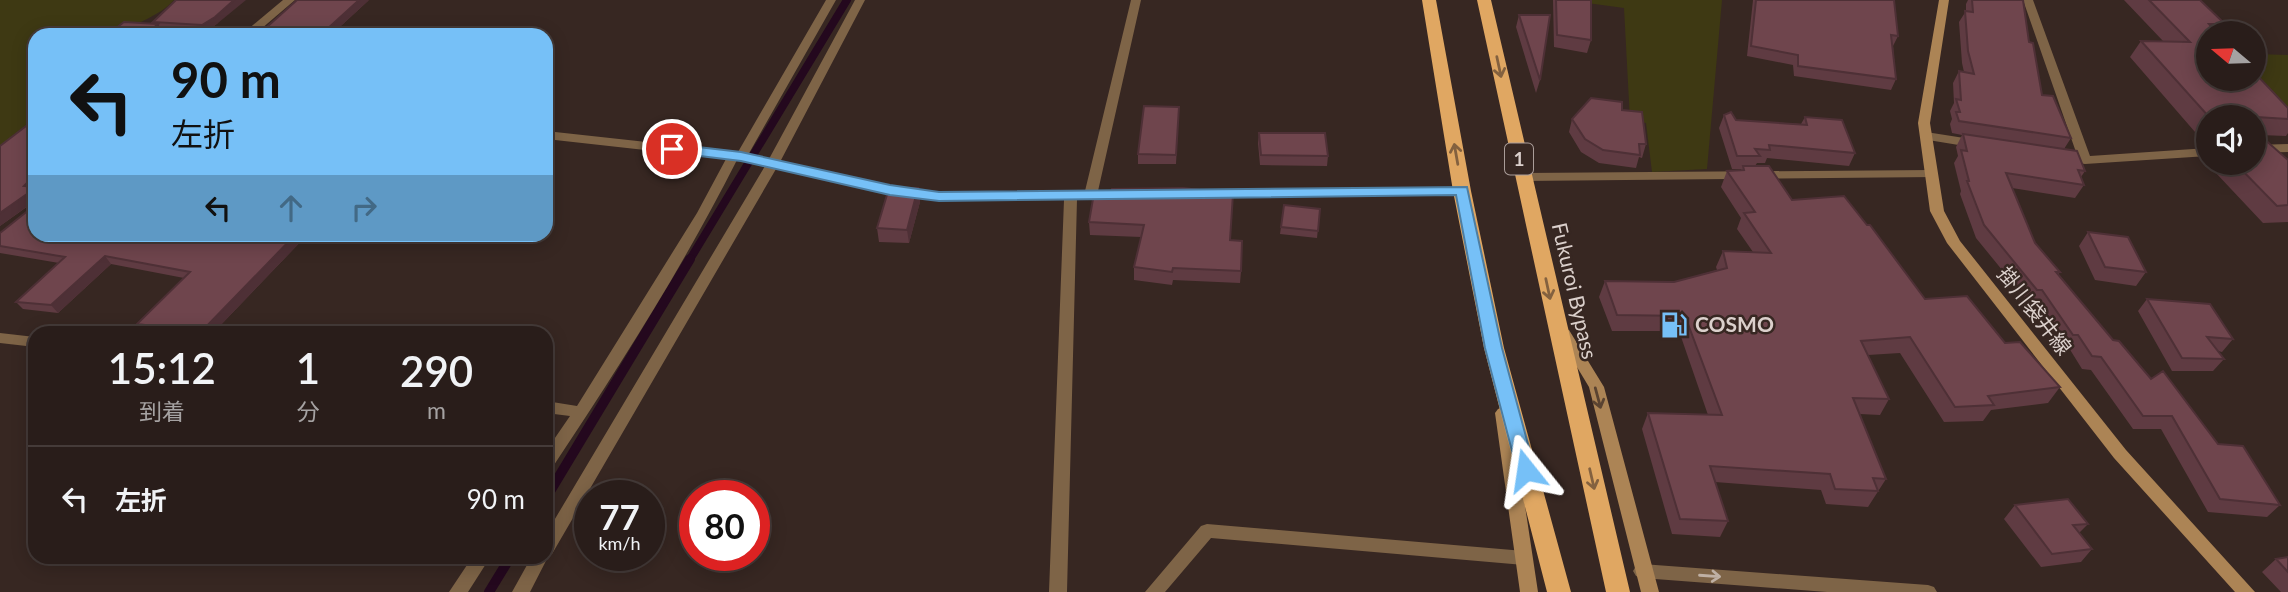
<!DOCTYPE html>
<html lang="ja">
<head>
<meta charset="utf-8">
<style>
	:root { --surface:#291d1a; --page:#352a27; --text:#f1f3f6; --muted:#a5a2a2; --line:#453b39 }
	body { margin:0; font-family:Lato,"Noto Sans JP",sans-serif; background:var(--page); color:var(--text); height:100vh; display:flex; flex-direction:column; font-size:26px; white-space:nowrap }
	* { box-sizing:border-box; margin:0 }
	p { font-size:23px; color:var(--muted) }
	.icon { flex:none; width:38px; height:38px; fill:none; stroke:currentColor; stroke-width:2; stroke-linecap:round; stroke-linejoin:round }
	.map { position:relative; flex:1; overflow:hidden }
	.details { position:absolute; left:28px; top:326px; width:525px; height:238px; display:flex; flex-direction:column; background:var(--surface); border-radius:21px; box-shadow:0 4px 18px #0003,0 0 0 2px var(--line) }
	.details>* { flex:none }
	.top-card { position:absolute; left:28px; top:28px; width:525px; height:214px; border-radius:21px; box-shadow:0 4px 18px #0003,0 0 0 2px var(--line); background:#76c0f7; color:#111; overflow:hidden }
	.needle { width:46px; rotate:289deg }
	.controls { position:absolute; left:2196px; top:21px; display:grid; gap:14px }
	.controls a { display:grid; place-items:center; width:70px; height:70px; border-radius:50%; background:var(--surface); box-shadow:0 4px 18px #0003,0 0 0 2px var(--line); font-size:35px }
	.speed { position:absolute; left:574px; top:480px; display:flex; gap:14px; font-size:35px; font-weight:700; text-align:center }
	.speed>* { display:grid; place-content:center; width:91px; height:91px; border-radius:50%; background:var(--surface); box-shadow:0 4px 18px #0003,0 0 0 2px var(--line); line-height:1 }
	.speed small { font-size:18px; font-weight:400 }
	.speed .limit { border:10px solid #d22; background:#fff; color:#111 }
	.pin { position:absolute; display:grid; place-items:center; width:60px; height:60px; color:#fff; margin:-30px; border:4px solid #fff; border-radius:50%; box-shadow:0 2px 7px #0007 }
	.me { position:absolute; width:77px; margin:-38px; rotate:345deg; stroke-linejoin:round; filter:drop-shadow(0 0 5px #0008) }
	.turn { display:flex; align-items:center; gap:24px; height:147px; padding:0 28px; font-size:32px }
	.turn .icon { width:91px; height:91px; stroke-width:2.5 }
	.turn b { display:block; font-size:49px; line-height:60px }
	.lanes { display:flex; align-items:center; height:66px; padding:0 28px; background:#0003; justify-content:center; gap:35px; direction:ltr }
	.lanes .off { opacity:.35 }
	.eta { display:flex; justify-content:space-evenly; align-items:center; height:119px; text-align:center }
	.eta b { font-size:42px; font-weight:600; line-height:49px }
	ul { padding:0; list-style:none }
	li { display:flex; align-items:center; gap:21px; height:105px; padding:0 28px; border-top:2px solid var(--line) }
	li div { flex:1 }
	li b { display:block; font-size:26px }
	li em { font-style:normal }
	.map>svg:first-child { display:block }
</style>
</head>
<body>
<div class="map">
<svg width="2288" height="592" viewBox="0 0 2288 592">
	<rect width="100%" height="100%" fill="#372722"/>
	<path fill="#3e3913" d="M0 0H174C159 17 137 21 119 35H35V127L0 160Z
		M1565 0H1722L1707 169 1652 172 1646 123 1630 120 1624 8Z
		M2254 54 2288 55V114L2254 79Z"/>
	<g fill="none" stroke-linecap="round" stroke-linejoin="round">
		<path stroke="#24081e" stroke-width="8" d="M689 261 847 0"/>
		<path stroke="#24081e" stroke-width="10" d="M546 498 690 259
			M489 592 511 556"/>
		<path fill="#7e6447" fill-rule="evenodd" d="M826 0H836L748 155 769 159 855 0H865L780 162 890 186 939 193 1085 191 1131 0H1141L1098 191H1111L1117 195 1111 199H1077L1067 592H1049L1064 200 939 201 890 194 776 169 552 554 549 555 530 592H512L532 556H546V534L765 166 737 160C683 267 618 369 552 468L546 470V451L570 416 546 413V401L577 406 697 213 726 159 546 139V131L738 152Z
			M2023 0H2033L2090 156 2208 148V156L2085 164 2059 160 2057 157 2059 154 2077 155Z
			M1926 132 1977 140 1983 144 1977 148 1922 139 1920 136 1922 133Z
			M2288 144V152L2254 153V145Z
			M1932 170 1936 171 1938 174 1936 177 1523 181 1517 177 1523 173Z
			M1462 187 1467 188 1468 191 1467 194 1215 198 1209 194 1215 190Z
			M0 333 35 337V347L0 343Z
			M1207 524 1524 551 1530 553 1532 558 1530 563 1524 565 1211 538 1165 592H1145L1201 526Z
			M473 556H491L468 592H449Z
			M1642 564 1928 585 1934 587 1937 592H1827L1642 578 1636 576 1633 571 1636 566Z"/>
		<path fill="#7e6447" fill-rule="evenodd" d="M283 0H295L254 35H241Z"/>
		<path fill="#ac8455" fill-rule="evenodd" d="M1939 0H1949L1930 123 1944 211 1960 241 2126 450 2255 592H2235L2114 458 1947 243 1930 211 1918 123Z
			M1564 329 1569 330 1604 387 1659 592H1641L1589 387 1557 334Z
			M1503 407 1508 409 1511 413 1538 592H1520L1495 413 1498 409Z"/>
		<path fill="#e0a762" fill-rule="evenodd" d="M1422 0H1436L1471 191 1504 348 1571 592H1547L1484 348 1453 191Z
			M1477 0H1491L1630 592H1606Z"/>
	</g>
	<path fill="#5f3b42" d="M369 0 331 35H258Z
		M1553 0H1591V40L1587 53 1554 47Z
		M1753 0H1894L1898 36 1893 46 1896 79 1891 90 1794 76 1793 65 1747 56Z
		M1968 0H2023L2029 42 2042 95 2071 138 2064 149 2085 171 2081 177 2084 185 2075 198 2012 188 2035 243 2060 272 2058 275 2113 340 2280 505 2267 517 2208 512 2161 429H2133L2091 370 2082 369 2069 348H2063L2033 303H2029L1976 238 1960 194 1961 191 1954 163 1958 156 1956 147 1962 135 1952 133 1950 124 1952 119 1950 111 1954 103 1953 83 1959 71 1964 72 1962 63 1959 22 1966 11V4Z
		M2124 0H2200L2225 24 2219 33H2208L2288 108V133L2286 136 2260 135 2288 160V222L2263 223 2215 172 2222 163H2254V117H2208V147L2130 57 2141 41H2163Z
		M1519 15 1540 80 1536 93 1516 27Z
		M153 22 218 23 206 32 161 28Z
		M1179 107 1176 164H1138V154Z
		M1622 110 1646 144 1642 158 1639 157 1636 168 1599 163 1581 152 1569 132 1572 119Z
		M1724 115 1736 120 1801 124 1805 117 1855 153 1849 166 1767 158 1765 163H1757L1755 166 1792 200 1925 299 2005 343 2060 387 2048 403 1991 410 1983 421 1944 422 1900 353 1868 355 1889 399 1880 415 1860 414 1886 479 1868 507 1826 504 1821 490 1715 482 1728 521 1720 537 1672 534 1642 429 1648 413 1708 415 1679 331H1612L1599 297 1605 281 1674 282 1717 270 1716 267 1723 251 1753 252 1737 229 1741 218 1721 187 1727 171H1741V169H1732L1719 128Z
		M35 120V234H308L214 332H144L137 324 184 278 111 264 58 313 23 309 16 302 59 263 0 253V233L30 209 31 204 0 226V146Z
		M1259 133 1328 156 1327 166 1260 165 1258 143Z
		M918 188 920 202 909 243 879 242 877 228Z
		M1094 193 1241 271 1240 283 1173 280 1172 285 1134 280V267L1141 237 1090 235 1089 222Z
		M1284 205 1320 209 1317 238 1280 234Z
		M2088 232 2146 272 2136 286 2095 280 2079 246Z
		M2147 299 2233 339 2222 352 2218 351 2224 359 2213 371H2172L2138 311Z
		M2015 505 2088 524 2079 533 2092 549 2081 562 2041 567 2004 519Z
		M2288 557V592H2281L2262 572 2276 559Z"/>
	<path fill="#4e3036" d="M234 0H246L218 23 206 32 202 25Z
		M359 0H369L331 35H327L325 31Z
		M158 24 165 35H145Z
		M306 29 309 35H299Z
		M35 175V189L24 186Z
		M918 188 920 202 909 243 907 230Z
		M27 194 33 202 0 226V213Z
		M296 234H308L214 332H202Z
		M105 256 111 264 58 313 51 305Z"/>
	<path fill="#6f454d" stroke="#4e3036" stroke-width="2" d="M176 0H234L215 17 202 25 153 22Z
		M297 0H359L325 31 306 29 299 35H258Z
		M1556 0H1591V40L1557 35Z
		M1756 0H1894L1898 36 1891 35 1896 79 1798 66V55L1751 46Z
		M1972 0H2023L2029 42 2033 43 2042 95 2053 96 2071 138 1959 121 1956 112H1960L1956 99 1961 100 1959 71 1974 74 1968 51 1965 11 1973 12Z
		M2149 0H2200L2225 24H2209L2217 33H2208V79H2254V72L2288 108V119L2239 116 2240 117H2209L2141 41 2190 42Z
		M1519 15H1550L1540 80Z
		M124 22 158 24 145 35H107Z
		M1591 98 1622 102V110L1642 112 1646 144H1639L1640 155 1603 150 1585 139 1572 119Z
		M1144 106 1179 107 1176 155 1138 154Z
		M1731 112 1736 120 1807 125 1805 117 1842 120 1855 153 1769 145 1770 150 1755 149 1760 156H1737L1724 115Z
		M34 120H35V175L24 186 35 187V234H296L201 332 137 324 190 272 105 256 51 305 16 302 65 257 0 246V233L30 209 31 194H27L0 213V146Z
		M2254 130 2288 160V205L2277 206 2235 163H2254Z
		M1259 133H1325L1328 156 1261 155Z
		M1963 134 2077 151 2085 171 2078 170 2084 185 2006 173 2035 243 2060 272H2056L2113 340 2119 341 2151 379 2163 371 2218 444 2243 446 2280 505 2220 499 2172 416H2143L2101 357 2092 356 2078 335H2073L2042 290H2037L1984 225 1967 181H1969L1961 150 1967 151Z
		M1743 166H1769L1792 200 1844 196 1867 225H1870L1925 299 1967 296 2005 343 2020 342 2060 387 1988 396 1994 405 1955 407 1910 337 1861 341 1889 399 1853 398 1886 479 1873 478 1878 491 1835 489 1830 474 1710 466 1728 521 1680 519 1648 413 1722 415 1685 316 1617 315 1605 281 1674 282 1727 268 1723 251 1771 253 1744 213 1755 212 1727 171 1744 170Z
		M889 188H918L907 230 877 228Z
		M1183 188 1233 194 1230 240 1242 241 1241 271 1173 268 1172 272 1134 267 1144 225 1089 222 1094 193H1111L1112 189Z
		M1284 205 1320 209 1318 231 1281 227Z
		M2088 232 2128 237 2146 272 2105 267Z
		M2147 299 2210 304 2233 339 2207 337 2224 359 2182 358Z
		M2068 499 2088 524 2073 525 2092 549 2052 554 2015 505Z
		M2288 557V572L2276 559Z"/>
	<defs><path id="oneway-shaft" d="M-6 0H5M1.5-3L5.5 0L1.5 3" fill="none" stroke-width="1.6" stroke-linecap="round" stroke-linejoin="round" transform="scale(1.75)"/></defs>
	<g stroke="#83613f">
		<use href="#oneway-shaft" transform="translate(1499 67) rotate(78)"/>
		<use href="#oneway-shaft" transform="translate(1456 154) rotate(-100)"/>
		<use href="#oneway-shaft" transform="translate(1548 289) rotate(78)"/>
		<use href="#oneway-shaft" transform="translate(1592 479) rotate(77)"/>
	</g>
	<use stroke="#5a4331" href="#oneway-shaft" transform="translate(1598 398) rotate(75)"/>
	<use stroke="#bfb0a4" href="#oneway-shaft" transform="translate(1710 576) rotate(4)"/>
	<path fill="#76c0f7" stroke="#4d7da1" stroke-width="2" d="M672 144 741 152 890 185 939 192 1467 187 1502 348 1535 470 1533 475 1526 477 1520 475 1517 470 1485 348 1456 195 939 201 890 195 741 161 667 152 665 149Z"/>
	<defs>
		<g id="fuel-bare" transform="scale(2.1)"><path d="M-5.5-6h7V0h2V4h1.3V-2.5L3-4.5l.8-.8L6-3V5H2.5V1h-1V6h-7ZM-4.2-4.7v3.2H.2V-4.7Z" fill="#76c0f7" stroke="#372722" stroke-width="2.5" paint-order="stroke"/></g>
	</defs>
	<g fill-rule="evenodd">
		<use href="#fuel-bare" x="1674" y="325"/>
	</g>
	<g text-anchor="middle" stroke-width="5" stroke-linejoin="round" paint-order="stroke">
		<rect fill="#372722" stroke="#aa9d99" stroke-width="2" x="1505" y="143.5" width="28" height="31" rx="5"/>
		<g font-size="19" font-weight="bold" fill="#dbd0cc">
			<text x="1519" y="166">1</text>
		</g>
		<g font-size="21" fill="#dbd0cc" stroke="#372722">
			<text transform="translate(1574 291) rotate(77)" y="7">Fukuroi Bypass</text>
			<text transform="translate(2034 311) rotate(52)" y="7">掛川袋井線</text>
		</g>
		<g font-size="21" font-weight="bold" fill="#dbd0cc" stroke="#372722" text-anchor="start">
			<text x="1695" y="332">COSMO</text>
		</g>
	</g>
</svg>
<div class="controls">
<a><svg class="needle" viewBox="-14 -14 28 28"><path d="M0-13l5 13h-10z" fill="#e53935"/><path d="M0 13l5-13h-10z" fill="#a5a2a2"/></svg></a>
<a><svg class="icon" aria-label="sound" viewBox="0 0 24 24"><path d="M4 9h4l5-4v14l-5-4H4zM17 9q2 3 0 6"/></svg></a>
</div>
<div class="speed"><div>77<small>km/h</small></div><div class="limit">80</div></div>
<div class="pin" style="left:672px;top:149px;background:#d93025"><svg class="icon" aria-label="arrive" viewBox="0 0 24 24"><path d="M6 21V4h12l-3 4 3 4H6"/></svg></div>
<svg class="me" style="left:1526px;top:470px" viewBox="-20 -20 40 40"><path d="M0-17L14 15 0 8-14 15z" fill="#76c0f7" stroke="#fff" stroke-width="4"/></svg>
<div class="top-card">
<div class="turn"><svg class="icon" aria-label="left" viewBox="0 0 24 24"><path d="M17 20v-9H6M10 6l-5 5 5 5"/></svg><div><b>90 m</b>左折</div></div>
<div class="lanes"><svg class="icon" aria-label="left" viewBox="0 0 24 24"><path d="M17 20v-9H6M10 6l-5 5 5 5"/></svg><svg class="icon off" aria-label="ahead" viewBox="0 0 24 24"><path d="M12 20V5M6 11l6-6 6 6"/></svg><svg class="icon off" aria-label="right" viewBox="0 0 24 24"><path d="M7 20v-9h11M14 6l5 5-5 5"/></svg></div>
</div>
<section class="details">
<div class="eta">
<div><b>15:12</b><p>到着</p></div>
<div><b>1</b><p>分</p></div>
<div><b>290</b><p>m</p></div>
</div>
<ul>
<li><svg class="icon" aria-label="left" viewBox="0 0 24 24"><path d="M17 20v-9H6M10 6l-5 5 5 5"/></svg><div><b>左折</b></div><em>90 m</em></li>
</ul>
</section>
</div>
</body>
</html>
